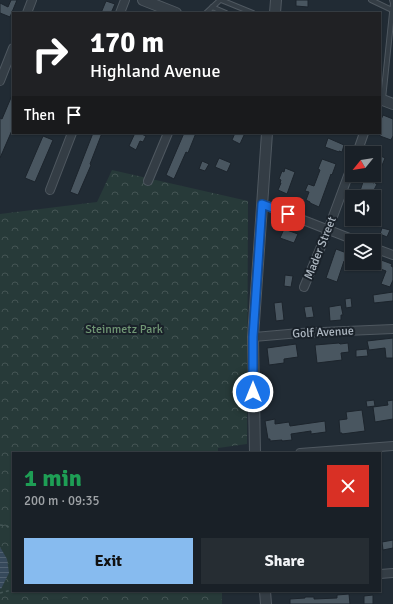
<!DOCTYPE html>
<html lang="en">
<head>
<meta charset="utf-8">
<style>
	:root { --surface:#192027; --page:#262d33; --text:#f1f3f6; --muted:#9fa3a7; --line:#373e44; --accent:#87bbef }
	body { margin:0; font-family:Signika,sans-serif; background:var(--page); color:var(--text); height:100vh; display:flex; flex-direction:column; font-size:15px; white-space:nowrap }
	* { box-sizing:border-box; margin:0 }
	p { font-size:13px; color:var(--muted) }
	.icon { flex:none; width:22px; height:22px; fill:none; stroke:currentColor; stroke-width:2; stroke-linecap:round; stroke-linejoin:round }
	.map { position:relative; flex:1; overflow:hidden }
	.panel { position:absolute; left:12px; top:452px; width:369px; height:140px; display:flex; flex-direction:column; background:var(--surface); border-radius:0px; box-shadow:0 1px 3px #0004,0 0 0 1px var(--line) }
	.panel>* { flex:none }
	.top-card { position:absolute; left:12px; top:12px; width:369px; height:122px; border-radius:0px; box-shadow:0 1px 3px #0004,0 0 0 1px var(--line); background:#202124; color:#fff; overflow:hidden }
	.needle { width:26px; rotate:240deg }
	.fabs { position:absolute; left:345px; top:146px; display:grid; gap:8px }
	.fabs a { display:grid; place-items:center; width:36px; height:36px; border-radius:0px; background:var(--surface); box-shadow:0 1px 3px #0004,0 0 0 1px var(--line); font-size:20px }
	.pin { position:absolute; display:grid; place-items:center; width:34px; height:34px; color:#fff; margin:-17px; border-radius:8px; box-shadow:0 2px 6px #0006 }
	.me { position:absolute; width:44px; margin:-22px; rotate:0deg; stroke-linejoin:round; filter:drop-shadow(0 0 3px #0008) }
	.turn { display:flex; align-items:center; gap:14px; height:84px; padding:0 12px; font-size:18px }
	.turn .icon { width:52px; height:52px; stroke-width:2.5 }
	.turn b { display:block; font-size:28px; line-height:34px }
	.then { display:flex; align-items:center; height:38px; padding:0 12px; background:#0003; gap:8px; font-size:15px }
	.round { display:grid; place-items:center; flex:none; width:42px; height:42px; border-radius:0px; background:var(--page) }
	.summary { display:flex; align-items:center; justify-content:space-between; height:68px; padding:0 12px }
	h1 { font-size:24px; font-weight:800; line-height:30px; color:#1e9e55 }
	.cta { display:flex; gap:8px; margin-top:auto; padding:8px 12px }
	.cta a { flex:1; height:46px; border-radius:0px; background:var(--accent); color:#111; font-size:16px; font-weight:800; line-height:46px; text-align:center }
	.cta a+a { background:var(--page); color:var(--text) }
	.map>svg:first-child { display:block }
</style>
</head>
<body>
<div class="map">
<svg width="393" height="604" viewBox="0 0 393 604">
	<defs>
		<pattern id="park-crowns" width="20" height="18" patternUnits="userSpaceOnUse"><rect width="20" height="18" fill="#273a39"/><path d="M2 6a3 3 0 1 1 6 0M12 15a3 3 0 1 1 6 0" fill="none" stroke="#445454"/></pattern>
		<pattern id="water-rules" width="6" height="5" patternUnits="userSpaceOnUse"><rect width="6" height="5" fill="#36495b"/><path d="M0 2.5h6" fill="none" stroke="#516171"/></pattern>
	</defs>
	<rect width="100%" height="100%" fill="#212b34"/>
	<path fill="url(#park-crowns)" d="M112 170 248 201 247 444 218 448V453H13V591H222V604H0V214L97 202Z"/>
	<path fill="#273a39" d="M71 598V604H40V601Z"/>
	<path fill="url(#water-rules)" d="M0 547 7 559 9 573 1 589 0 588Z"/>
	<path fill="#495660" stroke="#1c242c" d="M11 0H17L10 17 0 13V3L8 7Z
		M296 0H308V7L296 6Z
		M106 1 115 4 111 13H101Z
		M13 93V128L0 158V118L2 119Z
		M383 115 393 119V136L391 140 380 136V122Z
		M93 133H102L90 164 91 165 78 195 70 192Z
		M135 133H139L146 136 143 142 140 141 136 150 129 146Z
		M184 133H196L188 153 186 152 174 179 166 175Z
		M235 133H245L240 144 232 140Z
		M43 136 53 140 35 182 25 178Z
		M328 138 344 145 342 152 339 151V152L325 147Z
		M374 153 385 158 375 183 377 184 373 192 369 190 367 197H358L364 179 374 183Z
		M219 158 231 163 227 172 215 167Z
		M322 159 336 164 332 175 331 174 319 207 310 203V202L306 200 309 192 305 191 308 184 314 186 320 170 318 169Z
		M202 161 209 164 205 171 199 169Z
		M285 168 295 172 287 194 278 190 281 183H280L281 180 279 179 282 171 284 172Z
		M382 228 390 230 387 237 380 234Z
		M284 229 298 234 294 243 280 238Z
		M336 249 352 255 349 262 346 260 345 262 344 261 337 282 326 278Z
		M381 260 392 264 391 266 393 267V280L390 287 381 284 386 271 378 268Z
		M285 275 293 276 291 287 284 286Z
		M393 292V301L374 303 373 295Z
		M351 298 352 307 346 308 345 299Z
		M282 302 284 320 276 321 274 303Z
		M341 305 343 315H341V320L330 321 329 307Z
		M312 306 314 317 306 318 304 307Z
		M393 338V358H386L385 348 369 350 367 341Z
		M339 343 340 344 348 343 349 352 341 353 342 360 317 363 315 345Z
		M296 344 298 357 284 359V363L269 365 267 348Z
		M367 349 368 356 356 357V350Z
		M374 400 375 406 367 407 366 401Z
		M393 400V419L375 422 373 407 388 405 387 401Z
		M362 410 365 431 342 434V433H340L339 420 347 419 346 412Z
		M275 419V424L289 422 290 426 325 421 326 432 311 434V431L291 434 292 440 282 441V440L270 441V439H268L265 421Z
		M393 540V548L383 550 382 542Z
		M349 594 350 604H290V599L305 598V597H314V599L337 598V595Z
		M373 595V604H364V596Z"/>
	<g fill="none" stroke-linecap="round" stroke-linejoin="round">
		<g stroke="#4f5860" stroke-width="6">
			<path id="service" d="M221 0 253 13
				M371 0 392 10
				M212 7 226 13
				M206 13 220 0
				M383 99 393 3 392 0"/>
		</g>
		<g stroke="#4f5860" stroke-width="10">
			<path id="minor" d="M27 13 32 0
				M120 13 125 0
				M0 81 13 48
				M357 153 364 133
				M148 181 168 133
				M50 190 72 133
				M262 204 357 241
				M374 248 393 255
				M304 287 328 230 352 165
				M253 337 300 333 393 329
				M300 453 393 446
				M380 574 393 573"/>
		</g>
		<g stroke="#4f5860" stroke-width="12">
			<path id="tertiary" d="M143 0 176 13
				M275 13 276 0
				M380 99 393 104
				M255 453 253 337 267 133
				M265 591 266 604"/>
		</g>
		<path stroke="#445656" stroke-width="1.5" stroke-dasharray="3 3" stroke-linecap="butt" d="M0 525 7 526 13 529
			M0 593 12 590 13 589"/>
		<use href="#service" stroke="#343d45" stroke-width="4"/>
		<use href="#minor" stroke="#343d45" stroke-width="8"/>
		<use href="#tertiary" stroke="#343d45" stroke-width="10"/>
	</g>
	<g fill="none" stroke-linecap="round" stroke-linejoin="round">
		<g stroke="#114b97" stroke-width="10">
			<path id="route" d="M253 392V337L262 204 288 214"/>
		</g>
		<use href="#route" stroke="#1a73e8" stroke-width="7"/>
	</g>
	<g text-anchor="middle" stroke-width="4" stroke-linejoin="round" paint-order="stroke">
		<g font-size="12" fill="#aeb8c2" stroke="#1a222a">
			<text transform="translate(320 248) rotate(-68)" y="4">Mader Street</text>
			<text transform="translate(323 332) rotate(-3)" y="4">Golf Avenue</text>
		</g>
		<g font-size="12" fill="#709674" stroke="#1a222a">
			<text x="124" y="333">Steinmetz Park</text>
		</g>
	</g>
</svg>
<div class="fabs">
<a><svg class="needle" viewBox="-14 -14 28 28"><path d="M0-13l5 13h-10z" fill="#e53935"/><path d="M0 13l5-13h-10z" fill="#9fa3a7"/></svg></a>
<a><svg class="icon" aria-label="sound" viewBox="0 0 24 24"><path d="M4 9h4l5-4v14l-5-4H4zM17 9q2 3 0 6"/></svg></a>
<a><svg class="icon" aria-label="layers" viewBox="0 0 24 24"><path d="M12 4l9 5-9 5-9-5zM3 14l9 5 9-5"/></svg></a>
</div>
<div class="pin" style="left:288px;top:214px;background:#d93025"><svg class="icon" aria-label="arrive" viewBox="0 0 24 24"><path d="M6 21V4h12l-3 4 3 4H6"/></svg></div>
<svg class="me" style="left:253px;top:392px" viewBox="-20 -20 40 40"><circle r="17" fill="#1a73e8" stroke="#fff" stroke-width="3"/><path d="M0-11L8 9 0 5-8 9z" fill="#fff"/></svg>
<div class="top-card">
<div class="turn"><svg class="icon" aria-label="right" viewBox="0 0 24 24"><path d="M7 20v-9h11M14 6l5 5-5 5"/></svg><div><b>170 m</b>Highland Avenue</div></div>
<div class="then">Then<svg class="icon" aria-label="arrive" viewBox="0 0 24 24"><path d="M6 21V4h12l-3 4 3 4H6"/></svg></div>
</div>
<section class="panel">
<div class="summary"><div><h1>1 min</h1><p>200 m · 09:35</p></div><a class="round" style="background:#d93025;color:#fff"><svg class="icon" aria-label="close" viewBox="0 0 24 24"><path d="M6 6l12 12M18 6L6 18"/></svg></a></div>
<div class="cta"><a>Exit</a><a>Share</a></div>
</section>
</div>
</body>
</html>
